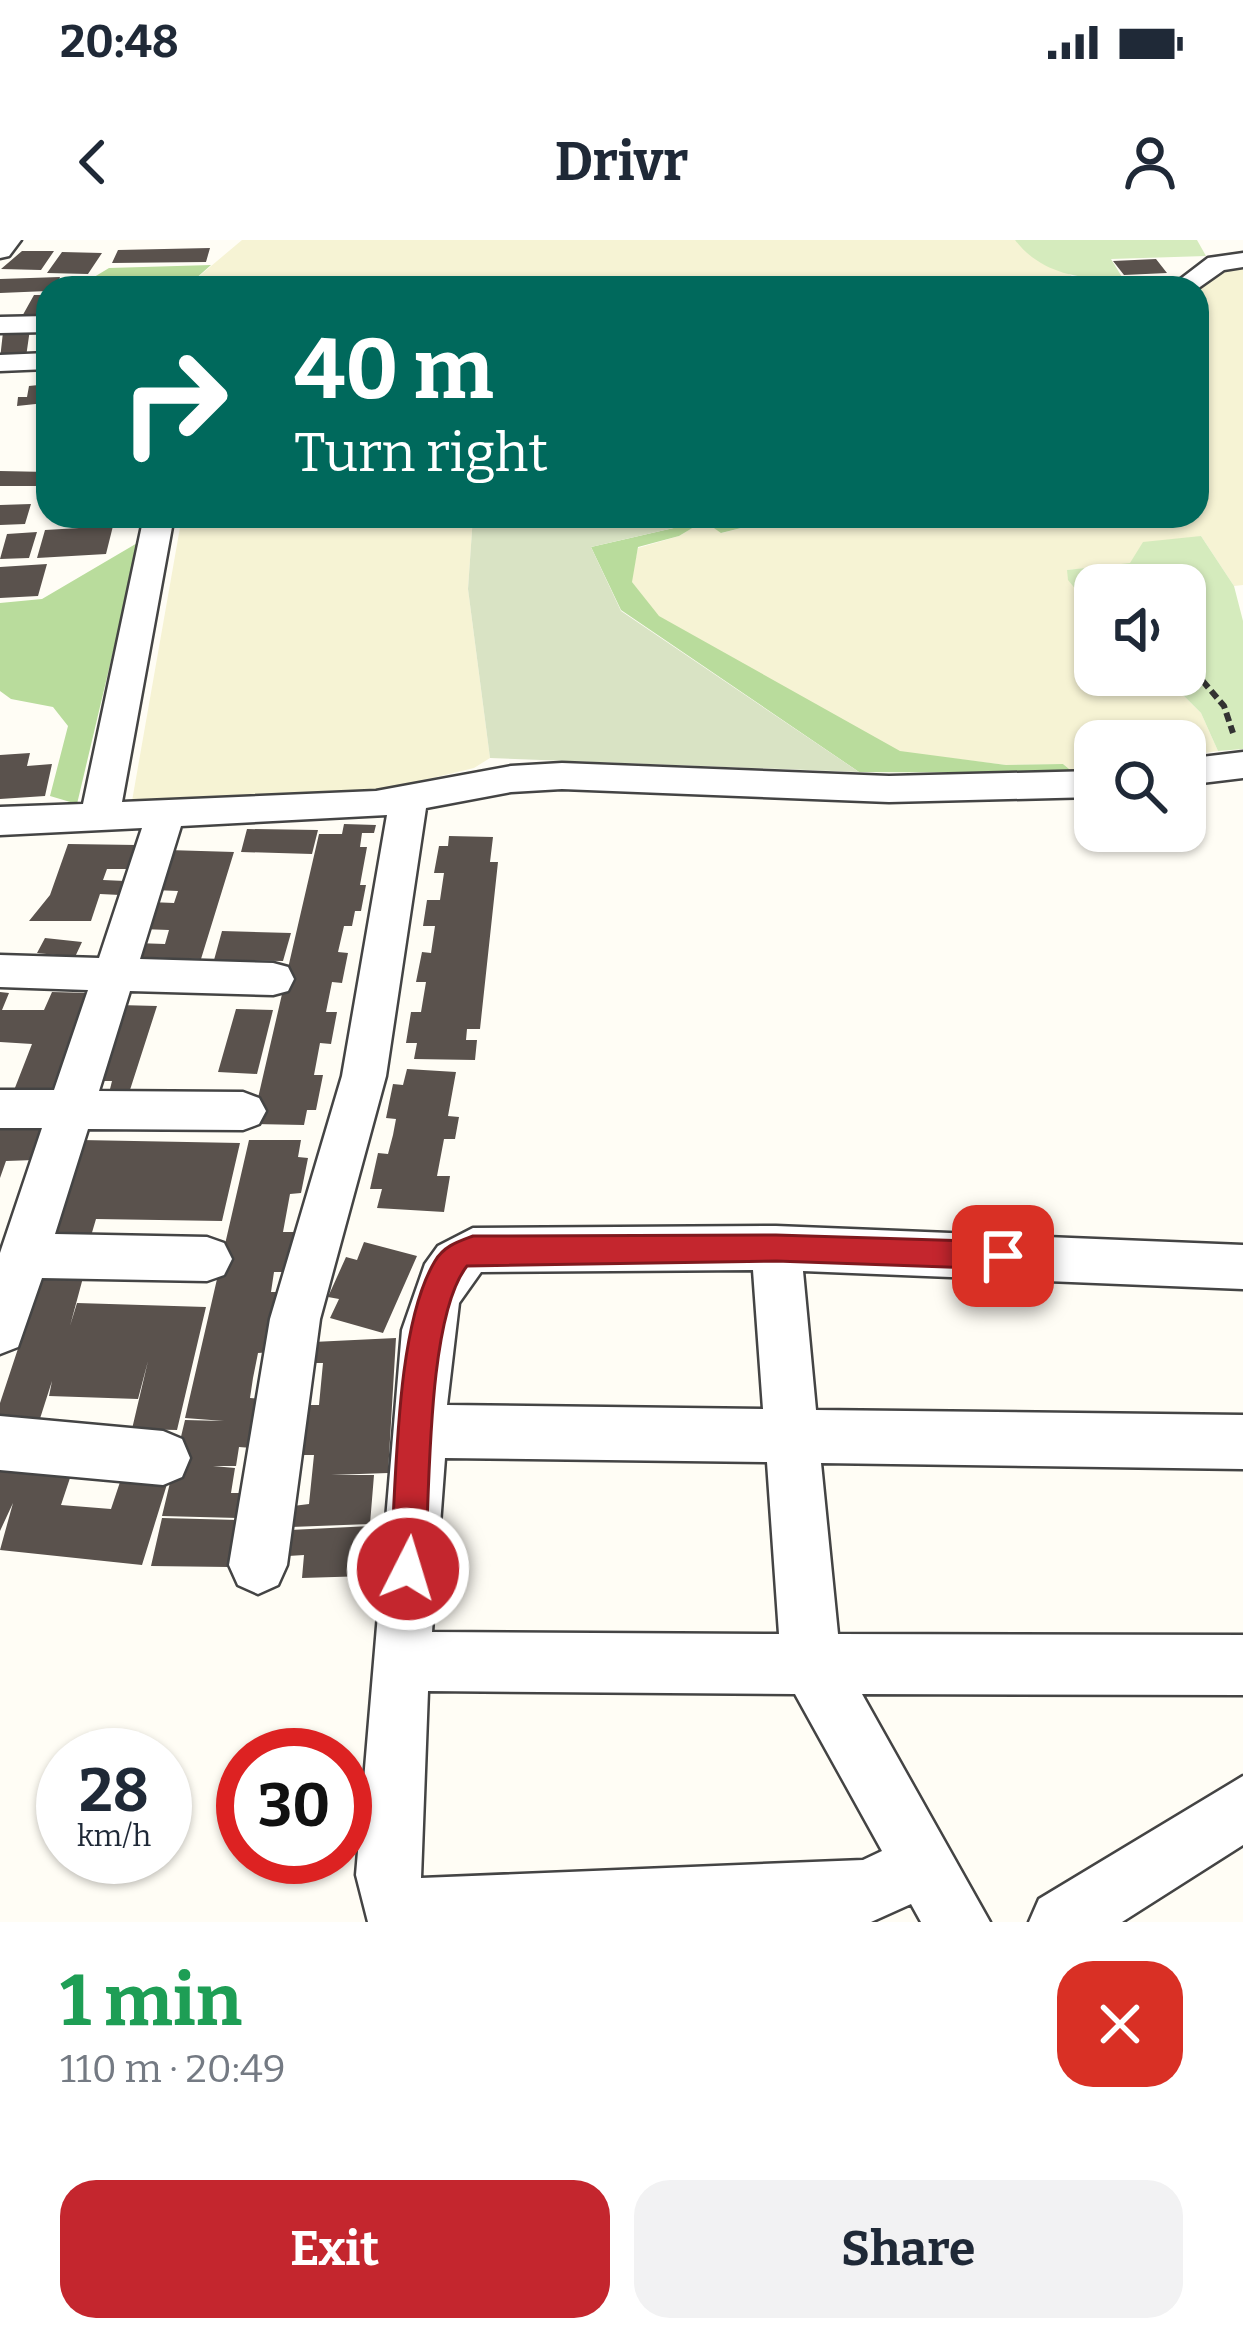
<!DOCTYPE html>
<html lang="en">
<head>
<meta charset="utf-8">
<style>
	:root { --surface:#fff; --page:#f2f2f3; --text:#1f2937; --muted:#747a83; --accent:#c4262e }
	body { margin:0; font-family:Bitter,serif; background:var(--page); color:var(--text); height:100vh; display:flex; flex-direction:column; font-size:45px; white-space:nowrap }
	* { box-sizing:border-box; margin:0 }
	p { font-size:39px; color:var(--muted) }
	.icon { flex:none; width:66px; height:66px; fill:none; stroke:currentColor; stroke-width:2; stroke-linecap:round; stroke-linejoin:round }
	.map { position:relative; height:1682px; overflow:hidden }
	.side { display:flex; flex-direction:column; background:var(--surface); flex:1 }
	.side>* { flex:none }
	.hud { position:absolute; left:36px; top:36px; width:1173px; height:252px; border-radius:36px; box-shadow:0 3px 9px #0004; background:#00695c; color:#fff; overflow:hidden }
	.tools { position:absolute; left:1074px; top:324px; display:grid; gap:24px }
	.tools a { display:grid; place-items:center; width:132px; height:132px; border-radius:24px; background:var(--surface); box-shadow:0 3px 9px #0004; font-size:60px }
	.speed { position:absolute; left:36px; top:1488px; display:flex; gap:24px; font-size:60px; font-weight:700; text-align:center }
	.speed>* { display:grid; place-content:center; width:156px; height:156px; border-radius:50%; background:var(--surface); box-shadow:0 3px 9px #0004; line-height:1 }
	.speed small { font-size:30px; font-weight:400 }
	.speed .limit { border:18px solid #d22; background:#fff; color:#111 }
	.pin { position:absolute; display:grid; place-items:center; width:102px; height:102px; color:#fff; margin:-51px; border-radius:24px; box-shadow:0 6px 18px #0006 }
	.me { position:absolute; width:132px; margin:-66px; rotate:5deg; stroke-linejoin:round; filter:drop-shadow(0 0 9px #0008) }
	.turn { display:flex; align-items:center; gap:42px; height:252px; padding:0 60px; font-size:54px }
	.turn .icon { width:156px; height:156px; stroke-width:2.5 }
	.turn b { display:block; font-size:84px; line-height:102px }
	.round { display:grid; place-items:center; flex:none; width:126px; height:126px; border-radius:36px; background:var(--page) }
	.overview { display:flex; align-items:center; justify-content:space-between; height:204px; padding:0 60px }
	h1 { font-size:72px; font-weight:700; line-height:90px; color:#1e9e55 }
	.action { display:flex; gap:24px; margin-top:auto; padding:24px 60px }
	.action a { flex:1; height:138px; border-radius:36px; background:var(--accent); color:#fff; font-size:48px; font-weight:700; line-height:138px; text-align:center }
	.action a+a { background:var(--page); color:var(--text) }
	.status { display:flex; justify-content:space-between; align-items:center; height:84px; padding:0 60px; background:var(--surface); direction:ltr }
	.status svg { height:33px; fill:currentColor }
	header { display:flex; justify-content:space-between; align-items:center; height:156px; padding:0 60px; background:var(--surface); font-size:54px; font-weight:700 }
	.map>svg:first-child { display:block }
</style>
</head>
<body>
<div class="status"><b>20:48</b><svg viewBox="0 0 49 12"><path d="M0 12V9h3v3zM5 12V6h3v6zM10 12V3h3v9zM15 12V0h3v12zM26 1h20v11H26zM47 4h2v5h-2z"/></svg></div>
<header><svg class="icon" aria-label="back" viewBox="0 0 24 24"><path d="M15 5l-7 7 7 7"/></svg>Drivr<svg class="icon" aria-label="person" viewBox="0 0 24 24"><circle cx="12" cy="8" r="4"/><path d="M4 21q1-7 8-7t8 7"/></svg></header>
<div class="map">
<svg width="1243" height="1682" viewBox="0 0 1243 1682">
	<rect width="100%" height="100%" fill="#fffdf5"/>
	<path fill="#f6f3d4" d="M242 0H1015L1091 48H185Z
		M1243 22V345L1234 346 1201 296 1130 324 1067 330 1080 359 1095 373V435H1163L1201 473 1218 511 1185 516V501H1095V530L1074 533 1063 524 1006 525 900 512 658 376 631 341 638 308 679 296 704 281 722 293 789 276H1197V49L1222 25Z
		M182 276H473L468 349 490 518 474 528 370 553 132 561Z"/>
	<path fill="#d5ebbd" d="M1015 0H1197L1206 16 1111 19 1122 37C1083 41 1041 34 1015 0Z
		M1201 296 1234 346 1243 381V509L1218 511 1201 473 1163 435H1185V345H1095V373L1068 340 1067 330 1130 323 1143 302Z"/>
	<path fill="#b9dc9c" d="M211 25 185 48H76L109 28Z
		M705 276H789L721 293 704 281 679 296 638 307 632 342 659 376 900 511 1006 525 1063 524 1074 533 859 532 621 370 591 307 704 281Z
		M139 302 77 564 50 556 68 486 53 467 11 459 0 451V363L42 359Z"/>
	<path fill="#d9e3c4" d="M473 276H705L704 281 591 307 621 371 859 532 490 518 468 349Z"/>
	<path fill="#5a524d" d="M210 8 206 22 112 23 118 10Z
		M22 11H54L41 30 1 29Z
		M62 12 102 13 88 34 47 33Z
		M1156 19 1167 33 1124 35 1113 21Z
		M60 37 56 48 48 51 0 53V39Z
		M1146 38 1154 47 1096 48 1091 43Z
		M34 55H48V76L20 80Z
		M30 89 26 117 0 119 3 92Z
		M48 144 45 163 17 166 18 157H27L29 146Z
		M0 231 48 232V234L42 246H0Z
		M31 264 25 284 0 285V265Z
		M113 286 106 314 37 318 45 290Z
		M37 292 29 318 0 319 7 294Z
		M47 324 38 356 0 358V327Z
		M30 513 27 526 52 524 45 556 0 559V515Z
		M344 584 376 585 374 593H362L360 607H367L360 645H366L361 671H355L352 686H344L338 712 348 713 342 743 332 742 326 772H337L331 804 320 803 314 835H323L316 870H307L304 885 252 884 319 594H342Z
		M247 589 318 590 312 614 241 612Z
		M449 596 493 597 490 622H498L480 789H467L466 800H477L475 820 414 819 417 803H406L411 772H421L426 742H416L422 712 431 713 435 686H423L427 660H440L444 633H434L439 606H448Z
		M68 604 137 605 128 629H107L103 640 125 641 120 655 100 654 91 681H29L50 655Z
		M168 610 234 612 201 719 131 717 136 703 165 704 169 690 141 689 150 662 174 663 178 651 154 650Z
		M222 691 291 693 283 721 214 720Z
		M45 698 82 702 75 717 37 713Z
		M0 752 9 753 2 770H44L52 752 91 753 52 859 11 858 32 804 0 802Z
		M119 765 157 766 129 853H109L112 841H93Z
		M236 769 273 770 257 834 218 832Z
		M407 829 456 832 448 876 459 877 455 899H444L437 936H450L444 972 377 968 382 949H370L378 913 388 914 393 895 396 879 386 878 393 844 403 845Z
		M44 886 34 920 6 921 0 938V887Z
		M81 900 240 903 222 981 96 979 88 1006 47 1004Z
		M249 900H301L298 917 308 918 301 953 290 954 283 992H294L285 1032H274L271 1052H286L274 1112 258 1113 253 1138 250 1158 262 1159 252 1208 239 1207 236 1226H213L235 1228 231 1253H244L238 1278 162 1276 185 1180 224 1181 185 1178Z
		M364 1002 417 1016 383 1093 330 1078 339 1059 328 1057 346 1017 357 1020Z
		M43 1033 84 1034 70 1086 77 1063 206 1067 177 1190 132 1189 148 1121 138 1159 49 1156 52 1141 37 1188 0 1187V1163Z
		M396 1098 388 1233 331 1235H374L370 1284 291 1287 293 1266 309 1264 314 1215H300L306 1165H319L323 1123H311L313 1102Z
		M0 1225 72 1232 61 1265 111 1269 122 1236 168 1241 142 1325 0 1310 13 1263 0 1291Z
		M162 1278 238 1280 229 1327 151 1326Z
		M371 1286 367 1336 302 1338 304 1315 288 1316 290 1290Z"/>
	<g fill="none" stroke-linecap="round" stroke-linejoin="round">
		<g stroke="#444" stroke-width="5">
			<path id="minor" d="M0 0H21L9 16 0 18Z
				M1243 13V27L1224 30 1197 49 1174 44 1208 18Z
				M48 76V92L0 93V77Z
				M48 113V129L0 131V115Z
				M144 276H174L122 562 376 551 511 526 562 523 889 536 1095 531V557L889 562 562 549 511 552 426 568 386 836 320 1079 287 1325 278 1345 258 1354 238 1345 229 1325 270 1079 342 836 387 575 181 586 140 719 273 723 288 727 294 739 288 751 273 755 130 751 99 851 243 852 259 858 266 871 259 884 243 890 88 889 55 994 207 997 224 1003 232 1019 224 1035 207 1041 42 1038 18 1107 0 1114V1013L42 888H0V850H54L88 750 0 747V715L99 718 142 588 0 595V567L83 564Z
				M1243 512V538L1185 545V519Z
				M776 986 1243 1005V1049L803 1031 816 1170 1243 1175V1229L821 1223 838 1394 1243 1395V1455L862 1454 990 1682H921L911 1664 871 1682H368L356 1635 402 1090 425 1024 438 1006 473 988ZM753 1030 763 1169 447 1165 459 1063 481 1032ZM445 1218 767 1222 779 1394 432 1392ZM428 1451 795 1454 882 1611 863 1620 421 1638Z
				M0 1176 163 1191 182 1199 190 1218 182 1237 163 1245 0 1230Z
				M1243 1536V1605L1122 1682H1029L1039 1659Z"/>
		</g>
		<path stroke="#333" stroke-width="6" stroke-dasharray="9 4.5" stroke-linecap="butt" d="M1185 420 1224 466 1233 493"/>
		<use href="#minor" fill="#fff" fill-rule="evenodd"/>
	</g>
	<path fill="#c4262e" stroke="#7f191e" stroke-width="3" d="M776 995 1003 1002 1013 1006 1018 1016 1013 1025 1003 1029 776 1021 467 1026C426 1078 430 1258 425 1329L420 1341 408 1346 395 1341 390 1329C397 1248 394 1089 435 1021 444 1006 457 1002 473 996Z"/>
</svg>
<div class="tools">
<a><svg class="icon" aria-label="sound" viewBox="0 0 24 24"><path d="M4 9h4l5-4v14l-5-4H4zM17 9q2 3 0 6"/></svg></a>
<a><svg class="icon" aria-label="search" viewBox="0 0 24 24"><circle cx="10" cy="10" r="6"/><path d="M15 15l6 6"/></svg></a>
</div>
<div class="speed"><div>28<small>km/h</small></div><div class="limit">30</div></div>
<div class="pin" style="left:1003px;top:1016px;background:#d93025"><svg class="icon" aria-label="arrive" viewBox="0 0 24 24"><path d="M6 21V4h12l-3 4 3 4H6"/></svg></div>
<svg class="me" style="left:408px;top:1329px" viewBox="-20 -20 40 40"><circle r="17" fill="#c4262e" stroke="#fff" stroke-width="3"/><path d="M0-11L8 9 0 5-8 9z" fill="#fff"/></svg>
<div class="hud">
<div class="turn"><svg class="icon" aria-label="right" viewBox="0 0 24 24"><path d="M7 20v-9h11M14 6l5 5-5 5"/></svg><div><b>40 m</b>Turn right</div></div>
</div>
</div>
<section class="side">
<div class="overview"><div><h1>1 min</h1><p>110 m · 20:49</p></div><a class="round" style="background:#d93025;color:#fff"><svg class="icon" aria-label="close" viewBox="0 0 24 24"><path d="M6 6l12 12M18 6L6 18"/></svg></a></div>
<div class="action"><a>Exit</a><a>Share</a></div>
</section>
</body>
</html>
